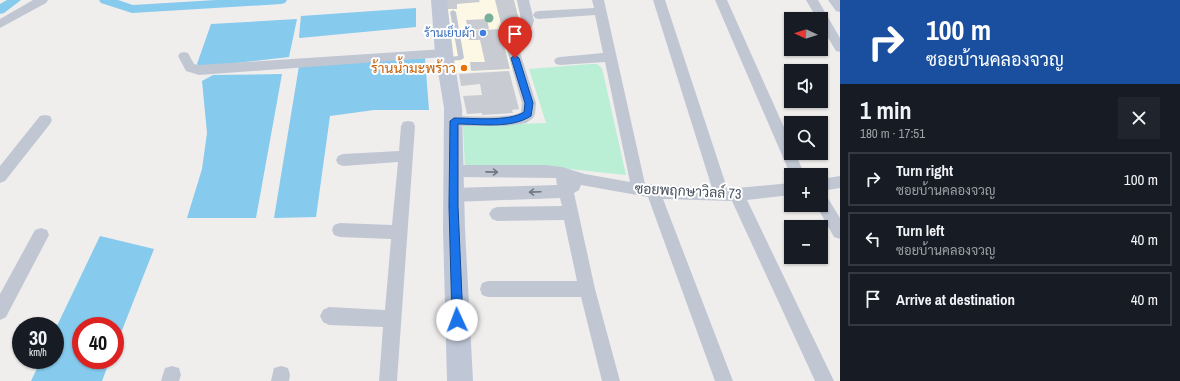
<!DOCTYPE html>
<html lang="en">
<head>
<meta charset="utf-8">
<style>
	:root { --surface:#171b24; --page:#20242c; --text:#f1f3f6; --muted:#9ea1a6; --line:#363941 }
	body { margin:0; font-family:"Archivo Narrow",Sarabun,sans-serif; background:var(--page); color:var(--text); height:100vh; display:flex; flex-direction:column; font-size:15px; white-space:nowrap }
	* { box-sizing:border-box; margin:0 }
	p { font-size:13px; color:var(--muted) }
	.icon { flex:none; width:22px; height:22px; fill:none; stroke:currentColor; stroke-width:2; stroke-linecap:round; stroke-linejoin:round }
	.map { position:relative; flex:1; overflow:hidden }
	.drawer { display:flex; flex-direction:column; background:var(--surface); width:340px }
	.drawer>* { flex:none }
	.top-card { background:#1a4fa0; color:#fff; overflow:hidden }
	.needle { width:26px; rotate:273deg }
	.fabs { position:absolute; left:784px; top:12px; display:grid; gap:8px }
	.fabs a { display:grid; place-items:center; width:44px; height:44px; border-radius:0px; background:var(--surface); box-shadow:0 1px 3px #0004; font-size:20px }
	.speed { position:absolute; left:12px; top:317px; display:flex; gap:8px; font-size:20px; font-weight:700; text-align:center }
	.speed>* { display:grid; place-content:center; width:52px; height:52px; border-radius:50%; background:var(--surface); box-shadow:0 1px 3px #0004; line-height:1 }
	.speed small { font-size:10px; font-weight:400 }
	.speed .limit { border:6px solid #d22; background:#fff; color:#111 }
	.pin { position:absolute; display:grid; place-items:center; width:34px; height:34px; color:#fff; margin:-41px -17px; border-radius:50% 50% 50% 0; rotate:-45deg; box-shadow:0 0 4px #0007 }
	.pin .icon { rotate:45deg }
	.me { position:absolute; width:44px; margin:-22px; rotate:358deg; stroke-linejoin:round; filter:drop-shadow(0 0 3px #0008) }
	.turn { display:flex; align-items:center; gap:14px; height:84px; padding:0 20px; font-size:18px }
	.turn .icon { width:52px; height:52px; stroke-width:2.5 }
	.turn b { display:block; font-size:28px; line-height:34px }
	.round { display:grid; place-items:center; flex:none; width:42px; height:42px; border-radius:0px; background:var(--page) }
	.summary { display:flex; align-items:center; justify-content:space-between; height:68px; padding:0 20px }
	h1 { font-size:24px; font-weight:800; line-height:30px }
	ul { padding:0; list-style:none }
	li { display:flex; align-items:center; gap:12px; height:54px; margin:0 8px 6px; padding:0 12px; border:2px solid var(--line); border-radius:0px }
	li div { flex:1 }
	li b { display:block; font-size:15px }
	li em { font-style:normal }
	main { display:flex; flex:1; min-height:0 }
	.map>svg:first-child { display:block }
</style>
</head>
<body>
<main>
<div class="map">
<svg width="840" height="381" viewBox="0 0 840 381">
	<rect width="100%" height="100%" fill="#f0eded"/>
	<path fill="#fcf8e5" d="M442 0H515L523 27 504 28 514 70 453 73Z"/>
	<path fill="#baefd6" d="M590 64H597L602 68 626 175 560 168H465L463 126 546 123 529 69Z"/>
	<path fill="#86caed" d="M416 8V27L300 38 299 37 301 16Z
		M297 19 289 57 200 67 197 64 211 24Z
		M425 58 429 110H374L330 116 316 217 274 218 299 66Z
		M282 74 256 218H187L202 169 207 133 202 81 213 75Z
		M100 236 154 249 115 348V326H81V360H110L102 381H31L41 360H55V330Z"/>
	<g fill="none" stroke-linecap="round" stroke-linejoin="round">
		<path fill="#86caed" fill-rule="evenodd" d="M7 0H21L4 13 0 14V4Z
			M99 0H118L133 5 216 0H287L285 3 281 4 132 13 101 3Z"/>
	</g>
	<path fill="#c9cbd3" d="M446 0H479L480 2 457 4V9H446Z
		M495 0H514L520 23 501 24Z
		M487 19 489 29 468 30 466 20Z
		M500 29 510 69 471 71 470 62H485L480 40H469L467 31Z
		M509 71 519 109 512 110 513 113 482 115V113L467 114 463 96 482 95 480 84 461 86 459 74Z"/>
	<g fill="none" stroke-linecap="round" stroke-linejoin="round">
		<path fill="#c0c7d3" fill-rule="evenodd" d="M453 10 456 12 464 58 461 60 445 61 443 60V58L458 56 450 12Z"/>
		<path fill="#c0c7d3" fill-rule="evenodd" d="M33 0H48L46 3 0 28V19Z
			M517 0H529L534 21 531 29 518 36 517 43 536 103 535 114 533 118 526 123 507 126H454L449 125 447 121 449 117 454 116C469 116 511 119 521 112L522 103 505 43C506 32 512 29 522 24Z
			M592 0H604L645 184 712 188 653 0H665L727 188H737L791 183V195L747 200 834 381H815L732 201 663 199 733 381H715L648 197 581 185 579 190 574 193 595 289 620 381H602L581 297H488L482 295 480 289 482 283 488 281H577L564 220 497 221 492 219 489 214 492 209 497 207 562 206 560 198 453 202 448 200 445 195 448 190 453 188 557 185 556 178 453 177 448 175 446 171 448 167 453 165H546L562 167 585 174 630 182 605 62 560 65 556 64 554 61 556 58 560 57 603 53 595 15 539 19 535 18 533 15 535 12 539 11 594 8Z
			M715 0H727L791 143V153H795L805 175 791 176Z
			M806 0H818L840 38V52L836 51 821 26V19H817Z
			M828 0H840V12L836 11Z
			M444 49 448 50 450 53 448 56 444 57 199 75 186 71 178 56 180 53 184 52 188 53 194 64 199 65Z
			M45 115 50 116 52 120 50 124 5 181 0 183V166L40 116Z
			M408 121 413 122 415 126 397 381H379L383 327 329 325 323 322 320 316 323 310 329 307 385 310 391 239 340 237 334 235 332 230 334 225 340 223 392 225 398 162 343 166 338 164 336 160 338 156 343 154 399 151 401 126 403 122Z
			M840 176V188L821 191V179Z
			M821 193 826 195 840 218V239L834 237 816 205H821Z
			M41 228 47 230 49 235 6 317 0 320V294L35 230Z
			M172 366 179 368 181 375 179 381H161L165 368Z
			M281 366 288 368 290 375 289 381H271L274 368Z"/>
		<path fill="#bfc7d7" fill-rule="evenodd" d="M431 0H447L453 53 462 108 465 229 473 381H447L443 229 444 108 435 53Z"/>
	</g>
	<circle fill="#77b09a" cx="489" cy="18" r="4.5"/>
	<defs><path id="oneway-shaft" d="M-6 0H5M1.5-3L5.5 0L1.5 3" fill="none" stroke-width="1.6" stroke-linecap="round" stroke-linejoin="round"/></defs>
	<g stroke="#707885">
		<use href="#oneway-shaft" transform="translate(492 172) rotate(1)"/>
		<use href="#oneway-shaft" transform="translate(535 192) rotate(178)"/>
	</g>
	<path fill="#1a73e8" stroke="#114b97" d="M515 55 519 58 533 103 531 116C511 129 481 124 458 124V206L463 320 461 324 457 325 454 324 452 320 449 206 450 121 454 118C472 118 509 122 524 112L525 103 511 58Z"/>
	<circle fill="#3f7fe0" stroke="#fff" stroke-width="1.5" cx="483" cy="33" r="4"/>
	<circle fill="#e8710a" stroke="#fff" stroke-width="1.5" cx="464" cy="68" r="4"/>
	<g text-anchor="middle" stroke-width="4" stroke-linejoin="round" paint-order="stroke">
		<g font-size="12" fill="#366cbe" stroke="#fff" text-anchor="end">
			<text x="475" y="37">ร้านเย็บผ้า</text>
		</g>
		<g font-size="14" fill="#c56008" stroke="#fff" text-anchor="end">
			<text x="456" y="73">ร้านน้ำมะพร้าว</text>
		</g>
		<g font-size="14" fill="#454e5b" stroke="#fff">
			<text transform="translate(688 191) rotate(3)" y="5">ซอยพฤกษาวิลล์ 73</text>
		</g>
	</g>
</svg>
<div class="fabs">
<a><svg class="needle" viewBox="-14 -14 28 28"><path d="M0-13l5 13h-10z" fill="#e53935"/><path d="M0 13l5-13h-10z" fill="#9ea1a6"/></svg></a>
<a><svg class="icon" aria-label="sound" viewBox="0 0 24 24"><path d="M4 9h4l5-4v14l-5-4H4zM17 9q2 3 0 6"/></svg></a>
<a><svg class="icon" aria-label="search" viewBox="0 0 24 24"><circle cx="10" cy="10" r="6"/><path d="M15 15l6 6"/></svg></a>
<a>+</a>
<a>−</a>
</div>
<div class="speed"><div>30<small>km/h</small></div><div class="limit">40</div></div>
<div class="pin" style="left:515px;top:58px;background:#d93025"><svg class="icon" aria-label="arrive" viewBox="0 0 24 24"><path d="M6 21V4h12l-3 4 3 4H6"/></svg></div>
<svg class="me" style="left:457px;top:320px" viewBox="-20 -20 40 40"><circle r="19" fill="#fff"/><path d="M0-13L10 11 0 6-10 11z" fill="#1a73e8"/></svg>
</div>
<section class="drawer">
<div class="top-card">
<div class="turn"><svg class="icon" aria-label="right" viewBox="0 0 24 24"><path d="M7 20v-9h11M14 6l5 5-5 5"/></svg><div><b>100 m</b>ซอยบ้านคลองจวญ</div></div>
</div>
<div class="summary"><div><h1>1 min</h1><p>180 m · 17:51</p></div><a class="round"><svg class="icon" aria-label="close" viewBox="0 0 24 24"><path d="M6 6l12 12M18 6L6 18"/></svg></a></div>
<ul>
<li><svg class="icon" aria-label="right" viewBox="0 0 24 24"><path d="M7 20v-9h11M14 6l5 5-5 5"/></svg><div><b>Turn right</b><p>ซอยบ้านคลองจวญ</p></div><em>100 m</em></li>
<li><svg class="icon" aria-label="left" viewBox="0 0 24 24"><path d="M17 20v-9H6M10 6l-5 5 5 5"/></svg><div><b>Turn left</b><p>ซอยบ้านคลองจวญ</p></div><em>40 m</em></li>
<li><svg class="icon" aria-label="arrive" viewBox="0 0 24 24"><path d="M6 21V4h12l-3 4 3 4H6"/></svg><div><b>Arrive at destination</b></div><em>40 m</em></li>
</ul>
</section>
</main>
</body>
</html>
